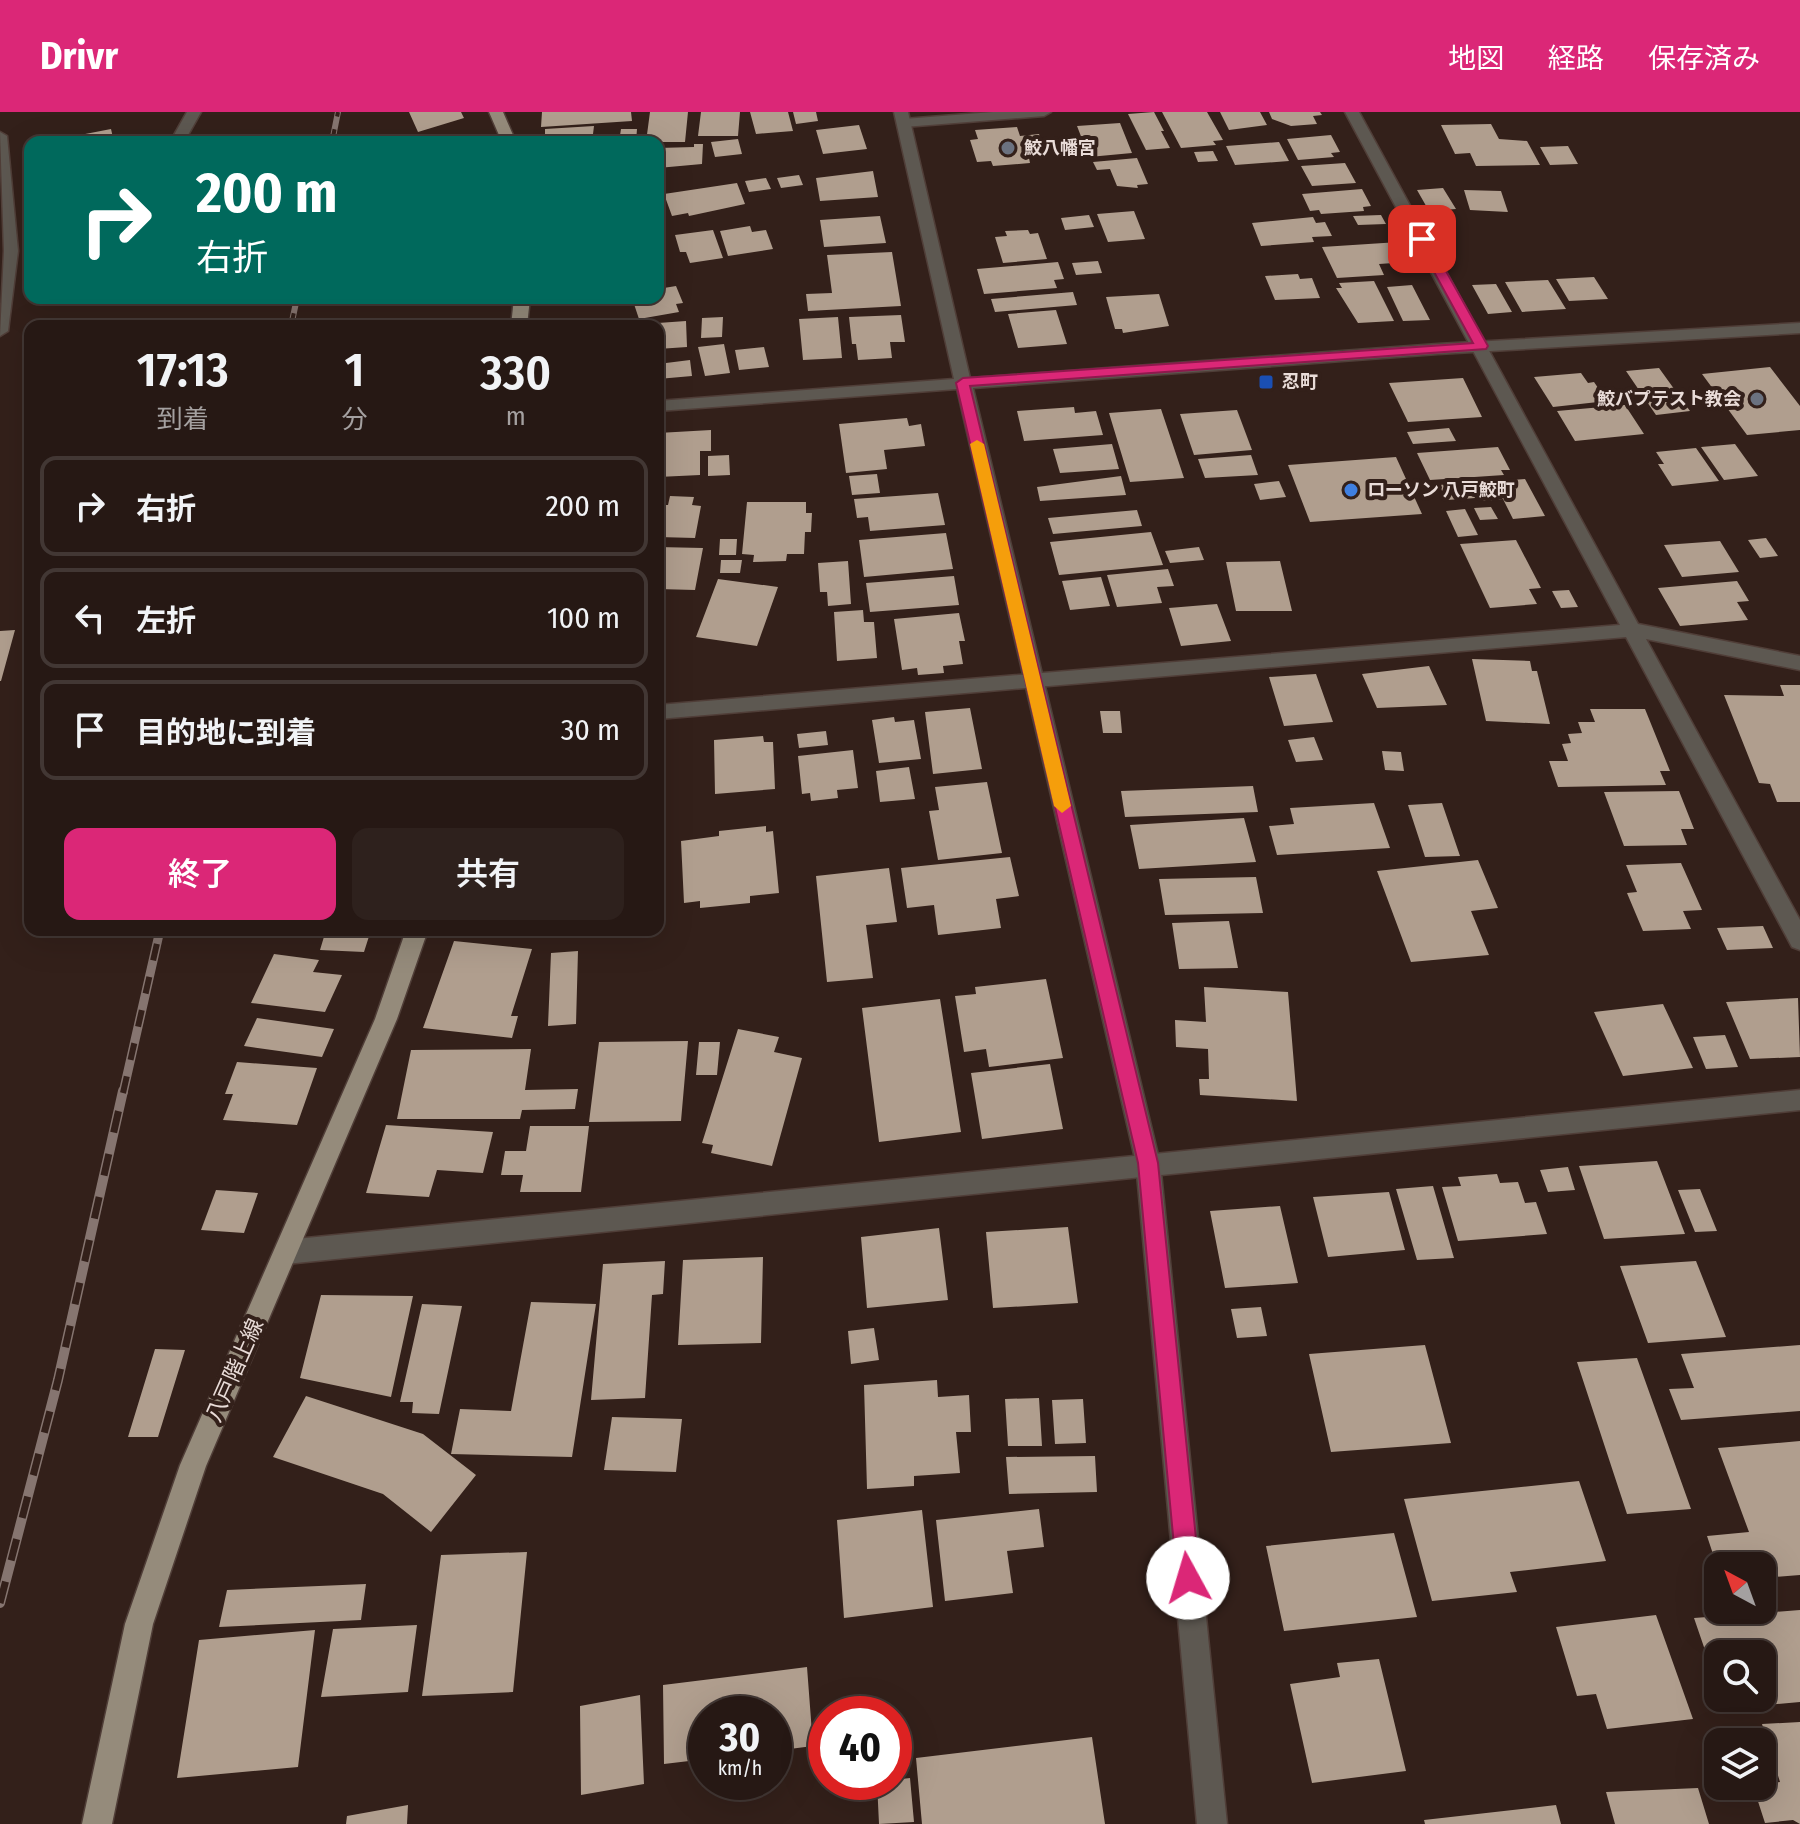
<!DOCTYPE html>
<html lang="ja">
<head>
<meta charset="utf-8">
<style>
	:root { --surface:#261814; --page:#2e211d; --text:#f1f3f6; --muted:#a4a0a0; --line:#423734; --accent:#db2777 }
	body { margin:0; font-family:"Fira Sans Condensed","Noto Sans JP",sans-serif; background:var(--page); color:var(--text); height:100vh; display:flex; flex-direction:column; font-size:30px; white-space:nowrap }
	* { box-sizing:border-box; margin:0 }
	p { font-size:26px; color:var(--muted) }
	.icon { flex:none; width:44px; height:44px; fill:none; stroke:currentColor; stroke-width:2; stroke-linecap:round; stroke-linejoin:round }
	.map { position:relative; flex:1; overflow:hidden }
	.panel { position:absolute; left:24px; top:208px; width:640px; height:616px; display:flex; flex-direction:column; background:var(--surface); border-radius:16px; box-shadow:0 8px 32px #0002,0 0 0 2px var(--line) }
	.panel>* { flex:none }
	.banner { position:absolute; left:24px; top:24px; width:640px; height:168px; border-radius:16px; box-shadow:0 8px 32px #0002,0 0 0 2px var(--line); background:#00695c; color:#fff; overflow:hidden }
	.needle { width:52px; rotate:319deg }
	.tools { position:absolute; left:1704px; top:1440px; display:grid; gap:16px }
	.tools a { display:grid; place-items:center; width:72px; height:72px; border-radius:16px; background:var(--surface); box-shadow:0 8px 32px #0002,0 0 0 2px var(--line); font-size:40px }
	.speed { position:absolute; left:688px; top:1584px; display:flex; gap:16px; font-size:40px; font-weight:700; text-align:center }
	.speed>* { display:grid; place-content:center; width:104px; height:104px; border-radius:50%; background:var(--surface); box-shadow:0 8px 32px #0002,0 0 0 2px var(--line); line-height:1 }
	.speed small { font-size:20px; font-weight:400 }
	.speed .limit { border:12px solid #d22; background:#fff; color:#111 }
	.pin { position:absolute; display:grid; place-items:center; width:68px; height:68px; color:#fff; margin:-34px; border-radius:16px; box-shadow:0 4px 12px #0006 }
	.me { position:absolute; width:88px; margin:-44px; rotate:354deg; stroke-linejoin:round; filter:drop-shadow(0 0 6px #0008) }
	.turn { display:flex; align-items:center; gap:28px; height:168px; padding:0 40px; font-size:36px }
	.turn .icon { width:104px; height:104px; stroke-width:2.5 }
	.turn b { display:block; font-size:56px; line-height:68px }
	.eta { display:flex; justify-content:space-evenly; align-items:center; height:136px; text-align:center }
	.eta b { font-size:48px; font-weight:600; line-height:56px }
	.button { display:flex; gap:16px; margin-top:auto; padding:16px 40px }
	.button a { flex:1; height:92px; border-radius:16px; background:var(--accent); color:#fff; font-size:32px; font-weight:600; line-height:92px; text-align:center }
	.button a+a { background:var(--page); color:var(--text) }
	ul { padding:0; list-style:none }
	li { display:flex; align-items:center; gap:24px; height:100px; margin:0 16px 12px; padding:0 24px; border:4px solid var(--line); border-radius:16px }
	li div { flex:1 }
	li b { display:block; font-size:30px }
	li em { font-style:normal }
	header { display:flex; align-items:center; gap:48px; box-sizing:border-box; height:112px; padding:0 40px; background:var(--accent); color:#fff }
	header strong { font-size:38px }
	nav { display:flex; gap:44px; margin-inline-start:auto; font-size:28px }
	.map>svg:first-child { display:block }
</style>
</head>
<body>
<header>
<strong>Drivr</strong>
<nav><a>地図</a><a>経路</a><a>保存済み</a></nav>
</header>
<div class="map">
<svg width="1800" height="1712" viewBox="0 0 1800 1712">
	<rect width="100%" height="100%" fill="#33201a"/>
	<path fill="#b09e8e" d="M409 0H461L464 6 418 20Z
		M542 0H631L632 9 541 15Z
		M650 0H688L685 30H646Z
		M701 0H740L738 24H698Z
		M750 0H788L793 19 756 22Z
		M793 0H816L818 9 796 12Z
		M1154 0 1164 19H1161L1170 36 1146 38 1128 2Z
		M1162 0H1207L1223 28 1213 29 1216 33 1181 36Z
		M1220 0H1260L1267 13 1229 18Z
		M1269 0H1320L1322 3 1313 4 1317 12 1291 14 1272 7Z
		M1120 11 1132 41 1089 45 1077 14Z
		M1491 12 1499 27 1527 29 1540 53 1476 54 1470 41 1455 42 1441 13Z
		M859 13 867 37 823 42 816 18Z
		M594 14 593 22 545 25V17Z
		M1017 15 1020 24 1039 22 1047 45 1029 46 1030 51 993 54 991 49 977 50 970 28 978 27 975 18Z
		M111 17 114 30H49V29Z
		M621 17H637L636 30H619Z
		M472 22 474 30H365V27Z
		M1331 23 1340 40 1331 41 1334 45 1298 48 1287 27Z
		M738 27 742 42 715 45 711 30Z
		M1279 30 1289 49 1235 53 1226 34Z
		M694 32H703L702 52 658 56V36L694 35Z
		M1568 34 1578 52 1550 53 1540 35Z
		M1213 39 1218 49 1198 50 1194 40Z
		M1137 46 1148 72 1137 73 1138 76 1117 74 1110 57 1097 58 1093 50Z
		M1345 51 1356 71 1312 74 1301 54Z
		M873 59 878 85 820 89 816 66Z
		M799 63 803 73 781 76 777 66Z
		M766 66 771 77 749 80 745 69Z
		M737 71 745 92 689 104 688 101 672 104 664 82Z
		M1443 76 1456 97 1429 99 1417 78Z
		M1362 77 1371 94 1363 95 1364 99 1321 102 1319 98 1310 99 1302 82Z
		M1464 78 1501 79 1508 100 1470 98Z
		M1134 99 1145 127 1108 130 1097 102Z
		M1089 103 1094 115 1065 118 1061 106Z
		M1381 103 1386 112 1358 113 1353 104Z
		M880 104 886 131 824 135 820 108Z
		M1313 105 1316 111 1325 110 1332 124 1312 125 1314 130 1261 134 1252 111Z
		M750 114 752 120 766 118 773 137 728 144 720 119Z
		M713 118 723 146 690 151 686 140H680L675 123Z
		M1028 118 1030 122 1038 121 1047 147 1003 151 995 125 1007 124 1005 119Z
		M1399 130 1408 150 1379 152 1384 163 1337 166 1322 135Z
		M892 140 901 194 808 199 806 182 832 181 827 143Z
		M1098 149 1102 161 1076 163 1072 151Z
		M1058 150 1064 167 1054 168 1057 176 984 182 977 157Z
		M1298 162 1300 167 1312 166 1320 186 1275 188 1265 164Z
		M1594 165 1608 187 1569 189 1556 167Z
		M1548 168 1566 197 1522 200 1505 170Z
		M1374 169 1394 209 1358 211 1336 176H1342L1339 171Z
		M1496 172 1512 200 1488 202 1472 173Z
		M1412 173 1430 208 1403 209 1387 175Z
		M676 174 683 191 676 192 679 200 639 207 632 186H658V177Z
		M1073 180 1077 193 995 200 991 187Z
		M1159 182 1169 214 1123 221 1122 217H1115L1106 185Z
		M1056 198 1067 232 1018 236 1008 202Z
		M901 203 905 230H890L892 246 858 248 856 232H852L849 205Z
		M723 205 722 225 701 226 702 206Z
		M838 205 842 246 803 248 799 207Z
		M686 209 687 235 658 237V211Z
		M724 232 730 261 705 264 698 235Z
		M764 235 769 255 739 258 735 238Z
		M690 248 692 264 658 267V252Z
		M1770 255 1800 294V318L1747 323 1702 262Z
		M1659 256 1690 299 1656 303 1626 259Z
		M1581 261 1588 271 1594 270 1607 289 1553 295 1534 265Z
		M1463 266 1482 305 1408 310 1389 271Z
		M1625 293 1644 322 1575 329 1557 299Z
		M1074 295 1075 301 1096 299 1103 323 1024 329 1017 299Z
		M1161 297 1184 366 1130 370 1109 301Z
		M1237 298 1252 338 1194 343 1180 302Z
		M907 306 909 314 921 312 925 334 884 338 887 357 846 361 839 312Z
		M1449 316 1456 329 1413 332 1407 320Z
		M711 318V339H700V363L658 365V321Z
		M1112 332 1119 357 1060 361 1053 337Z
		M1735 332 1758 364 1724 368 1701 335Z
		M1498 335 1510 358H1501L1504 363 1430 368 1417 341Z
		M1696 336 1719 369 1672 374 1658 352H1664L1656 340Z
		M729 343 730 363 708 364V344Z
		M1251 343 1258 363 1205 366 1198 347Z
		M1396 345 1422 402 1310 410 1288 353Z
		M877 362 880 381 852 383 849 364Z
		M1121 364 1126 383 1040 389 1037 375Z
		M1525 367 1545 404 1513 407 1503 387 1483 389 1474 371Z
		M1279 369 1286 385 1260 388 1254 372Z
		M1467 371 1475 386 1447 388 1439 373Z
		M938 381 945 413 870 419 868 405 857 406 854 387Z
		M670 384 694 385 692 393 701 394 695 426 658 425V393H668Z
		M747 390H806V401H812L811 420H805L804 442H787L786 449 753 450 754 443 742 442Z
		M1491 395 1498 407 1480 408 1474 396Z
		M1465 397 1478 423 1458 425 1446 399Z
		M1137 398 1142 414 1053 422 1048 406Z
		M1151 420 1163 453 1059 463 1050 430Z
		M946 421 953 457 864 465 859 428Z
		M1766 426 1778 444 1760 446 1748 428Z
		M720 427H737L736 443H719Z
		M1516 428 1541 476 1529 477 1537 492 1490 496 1460 432Z
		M1720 429 1739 460 1682 465 1664 433Z
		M658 435 703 436 695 478 658 477Z
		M1199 435 1204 448 1170 451 1165 439Z
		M721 448H742L740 461H720Z
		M848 449 851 492 828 494 827 480H820L818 451Z
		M1280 449 1292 499H1236L1226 450Z
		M1168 457 1174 474 1157 475 1162 491 1117 495 1107 463Z
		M954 464 959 493 870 500 866 471Z
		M1101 465 1110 494 1070 498 1062 469Z
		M718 467 778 475 757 534 696 525Z
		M1737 469 1749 489 1737 490 1748 508 1680 514 1658 476Z
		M1569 478 1578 495 1561 496 1552 479Z
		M1217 492 1231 529 1181 534 1169 496Z
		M863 498 864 510H874L877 546 837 549 834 500Z
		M959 501 965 529H959L963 552 943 554 944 561 918 563 917 556 902 558 894 507Z
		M15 518 1 569H0V519Z
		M1472 547 1530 549 1532 559H1537L1550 612 1486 609Z
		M1429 554 1447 593 1377 596 1362 562Z
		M1316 562 1333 610 1284 614 1269 565Z
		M1780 573H1800V690H1777L1770 672 1759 671 1724 583 1784 584Z
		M970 596 982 657 933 662 925 600Z
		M1590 597H1645L1670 659H1660L1666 673 1558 675 1549 649H1568L1562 632 1571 631 1568 622 1582 621 1578 610H1595Z
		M1100 599H1120L1122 621H1103Z
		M894 605 895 610 914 608 921 647 879 651 872 608Z
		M826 619 828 633 799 636 797 622Z
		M763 624 764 630H773L775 677 715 682 714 628Z
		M1314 625 1323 648 1296 650 1288 628Z
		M853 638 858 676 837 678 838 686 811 689 810 681 802 682 798 644Z
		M1382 639 1401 640 1404 659 1385 658Z
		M909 655 915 687 880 690 876 659Z
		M987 670 1002 741 938 748 929 699 939 698 935 675Z
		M1253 674 1258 700 1125 705 1121 679Z
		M1679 679 1694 717H1681L1687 733 1624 734 1604 680Z
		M1374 691 1390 736 1277 743 1269 714 1294 712 1290 696Z
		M1442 691 1460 744 1425 745 1408 693Z
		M1244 706 1256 750 1139 757 1130 713Z
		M766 714V720L773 719 779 781 750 784V791L700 796V789L684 791 681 729 719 724V719Z
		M1010 745 1019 784 996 787 1001 816 938 823 934 793 907 796 901 756Z
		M1478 748 1498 796 1471 799 1489 843 1411 850 1377 759Z
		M1681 751 1702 798 1683 799 1691 817 1643 819 1627 781 1637 780 1626 753Z
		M889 756 897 810 866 813 873 866 827 870 816 764Z
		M1256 765 1263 801 1165 803 1159 767Z
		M1229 809 1238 856 1179 857 1172 811Z
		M1763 814 1773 836 1727 838 1717 816Z
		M326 818H371L364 840 320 838Z
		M454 829 532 837 511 904H518L512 926 423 916Z
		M578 839 576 912 548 914 551 841Z
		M274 842 319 848 313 860 342 863 325 900 251 891Z
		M1046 867 1063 946 989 955 986 937 964 940 955 884 976 882 975 875Z
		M1204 875 1288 880 1297 989 1200 983 1199 967H1209L1208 937 1176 935 1175 908 1206 910Z
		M1798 886 1800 945 1750 947 1726 890Z
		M940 887 961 1020 879 1030 862 896Z
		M1663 892 1693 956 1623 964 1594 900Z
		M257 906 334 917 322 945 244 934Z
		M738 917 779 925 774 940 802 946 772 1054 711 1041 713 1033 702 1031Z
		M1725 923 1738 955 1706 957 1693 925Z
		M688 929 681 1009 589 1010 599 930Z
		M699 930H720L717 963H696Z
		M531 937 525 978 578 977 575 997 522 998 520 1007H397L411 938Z
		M237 950 317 956 297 1013 223 1008 233 982H225Z
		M1050 952 1063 1017 982 1027 971 961Z
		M386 1013 493 1020 483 1061 437 1058 429 1085 366 1081Z
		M530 1014H589L581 1080H520L523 1063H501L505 1039H526Z
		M1657 1049 1685 1122 1604 1127 1579 1054Z
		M1568 1055 1575 1078 1548 1080 1540 1058Z
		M1497 1062 1500 1071 1518 1070 1525 1091 1536 1090 1547 1122 1458 1129 1442 1075 1461 1074 1458 1065Z
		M1433 1074 1454 1146 1417 1148 1396 1077Z
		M1700 1077 1717 1119 1695 1120 1678 1078Z
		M216 1078 258 1081 244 1121 201 1118Z
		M1389 1080 1405 1138 1328 1145 1313 1085Z
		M1280 1094 1298 1171 1225 1176 1210 1099Z
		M1068 1115 1078 1191 993 1196 986 1120Z
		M939 1116 948 1188 867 1196 861 1125Z
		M763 1145 761 1231 678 1233 683 1148Z
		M665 1149 663 1182 652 1183 645 1286 591 1288 603 1152Z
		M1696 1149 1726 1225 1648 1231 1620 1154Z
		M321 1183 413 1184 391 1285 300 1266Z
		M531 1190 596 1192 572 1345 451 1342 460 1297 511 1299Z
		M422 1192 462 1194 439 1302 412 1301 413 1290H400Z
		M1261 1195 1267 1224 1237 1226 1231 1197Z
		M874 1216 879 1248 851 1252 848 1219Z
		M1425 1233 1451 1331 1331 1340 1309 1242Z
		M1800 1233V1299L1681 1308 1669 1277 1694 1276 1681 1242Z
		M155 1237 185 1238 158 1325H128Z
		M1637 1246 1691 1397 1627 1402 1577 1250Z
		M937 1268 938 1285 969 1283 971 1320H956L960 1361 914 1364V1374L867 1377 864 1273Z
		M306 1284 423 1322 476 1363 431 1420 383 1382 273 1345Z
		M1039 1286 1042 1334H1008L1005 1287Z
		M1083 1287 1086 1331 1055 1332 1052 1288Z
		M612 1305 682 1307 676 1360 604 1358Z
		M1800 1329V1463L1762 1466V1454H1717L1707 1424 1749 1420 1718 1336Z
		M1095 1344 1097 1380 1009 1382 1006 1345Z
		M1579 1369 1606 1449 1510 1460 1517 1480 1432 1489 1404 1387Z
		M1039 1397 1044 1435 1007 1439 1013 1481 945 1489 936 1408Z
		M922 1398 933 1495 844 1506 837 1408Z
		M1394 1421 1417 1505 1284 1519 1266 1434Z
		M527 1440 513 1580 422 1584 441 1443Z
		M366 1472 361 1508 219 1515 227 1478Z
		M1800 1498V1590L1725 1597 1721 1586H1762V1542H1718V1576L1694 1506Z
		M1656 1503 1693 1607 1607 1617 1596 1582 1577 1584 1556 1515Z
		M417 1513 408 1580 321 1585 333 1517Z
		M315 1518 298 1655 177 1666 199 1528Z
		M1379 1547 1406 1659 1312 1671 1290 1572 1340 1565 1337 1551Z
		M807 1555 813 1634 774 1639V1602H706V1647L664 1652 663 1573Z
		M640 1583 644 1672 581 1683 580 1594Z
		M1800 1610V1712L1793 1708 1765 1711 1753 1674 1780 1670 1762 1612Z
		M1092 1625 1105 1712H922L916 1646Z
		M910 1666 914 1710 879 1712 877 1670Z
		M1698 1676 1709 1712H1615L1606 1680Z
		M408 1693 407 1712H346L347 1704Z
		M1556 1693 1561 1712H1425L1424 1708Z"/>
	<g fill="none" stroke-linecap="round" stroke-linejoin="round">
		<g stroke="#503e38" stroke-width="3">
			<path id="minor" d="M187 0H201L184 30H170Z
				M993 0H1051L1044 4 904 15 897 11 904 7Z
				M1345 0H1359L1638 512 1800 544V558L1646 527 1800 808V838L1792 835 1626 525 658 607V593L1620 513Z
				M0 20 7 24 18 139 8 219 0 224 4 139Z
				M1800 978V998L286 1152 277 1148 274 1140 277 1132 286 1128Z"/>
		</g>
		<g stroke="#503e38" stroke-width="3">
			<path id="tertiary" d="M894 0H908L970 266 1438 232 1800 211V221L1438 242 973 276 1160 1051 1227 1712H1197L1136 1051 957 277 658 299V289L954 267Z"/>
		</g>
		<g stroke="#503e38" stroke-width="3">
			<path id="primary" d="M489 0H503L516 30H502Z
				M514 186H530L527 214H511Z
				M406 818H428L397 907 206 1354 153 1512 112 1712H82L125 1512 180 1353 375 907Z"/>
		</g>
		<use href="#minor" fill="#5d5851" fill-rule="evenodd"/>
		<use href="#tertiary" fill="#5d5851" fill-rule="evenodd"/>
		<use href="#primary" fill="#958b7b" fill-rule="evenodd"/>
		<g stroke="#867570" stroke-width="6">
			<path id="rail-far2" d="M332 30 338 0
				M291 214 297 186"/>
		</g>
		<g stroke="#867570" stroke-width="9">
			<path id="rail-far1" d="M123 981 160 818"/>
		</g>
		<g stroke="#867570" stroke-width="10">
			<path id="rail" d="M0 1491 58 1268 123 979"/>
		</g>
		<use href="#rail-far2" stroke="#33201a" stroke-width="4" stroke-dasharray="13" stroke-linecap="butt"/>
		<use href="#rail-far1" stroke="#33201a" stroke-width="6" stroke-dasharray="17" stroke-linecap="butt"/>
		<use href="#rail" stroke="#33201a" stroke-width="7" stroke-dasharray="22" stroke-linecap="butt"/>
	</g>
	<path fill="#db2777" stroke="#8e194d" stroke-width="2" d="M1422 124 1428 127 1488 234 1486 237 970 274 1158 1051 1200 1466 1197 1474 1188 1477 1180 1474 1177 1466 1138 1051 956 271 963 266 1473 231 1416 127Z"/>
	<path fill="#f59e0b" d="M977 328 984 332 1071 694 1062 701 1054 694 970 332Z"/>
	<g fill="#6b7280" stroke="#33201a" stroke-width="3">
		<circle cx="1008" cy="36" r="8"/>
		<circle cx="1757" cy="287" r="8"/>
	</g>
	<rect fill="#1a4fb4" stroke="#33201a" stroke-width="3" x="1258" y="262" width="16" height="16" rx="4"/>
	<circle fill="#3f7fe0" stroke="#33201a" stroke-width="3" cx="1351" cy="378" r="8"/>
	<g text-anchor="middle" stroke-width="8" stroke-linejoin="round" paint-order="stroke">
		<g font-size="18" font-weight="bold" fill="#e9dcd8" stroke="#33201a" text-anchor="start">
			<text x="1024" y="42">鮫八幡宮</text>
			<text x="1282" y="276">忍町</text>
			<text x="1741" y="293" text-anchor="end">鮫バプテスト教会</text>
			<text x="1367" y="384">ローソン 八戸鮫町</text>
		</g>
		<g font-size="22" fill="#e9dcd8" stroke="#33201a">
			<text transform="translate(234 1258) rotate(-66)" y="8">八戸階上線</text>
		</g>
	</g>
</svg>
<div class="tools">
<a><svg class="needle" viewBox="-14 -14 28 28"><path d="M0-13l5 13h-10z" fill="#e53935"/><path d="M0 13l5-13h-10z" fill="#a4a0a0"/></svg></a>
<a><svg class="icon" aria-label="search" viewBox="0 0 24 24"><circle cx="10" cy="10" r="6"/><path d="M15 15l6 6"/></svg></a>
<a><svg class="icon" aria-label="layers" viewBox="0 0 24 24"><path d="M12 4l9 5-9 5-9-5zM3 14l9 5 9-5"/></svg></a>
</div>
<div class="speed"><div>30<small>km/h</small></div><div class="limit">40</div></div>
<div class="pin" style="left:1422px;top:127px;background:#d93025"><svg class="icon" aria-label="arrive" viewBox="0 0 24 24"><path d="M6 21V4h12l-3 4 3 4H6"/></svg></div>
<svg class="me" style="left:1188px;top:1466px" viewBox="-20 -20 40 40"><circle r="19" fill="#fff"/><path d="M0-13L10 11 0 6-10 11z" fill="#db2777"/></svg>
<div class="banner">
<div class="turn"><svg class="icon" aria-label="right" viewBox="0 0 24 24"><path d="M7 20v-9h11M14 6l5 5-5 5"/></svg><div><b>200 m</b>右折</div></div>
</div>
<section class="panel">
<div class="eta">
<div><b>17:13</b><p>到着</p></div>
<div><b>1</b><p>分</p></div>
<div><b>330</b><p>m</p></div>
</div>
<ul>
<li><svg class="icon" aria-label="right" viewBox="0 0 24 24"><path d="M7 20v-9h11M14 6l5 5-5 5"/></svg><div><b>右折</b></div><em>200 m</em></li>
<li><svg class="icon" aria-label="left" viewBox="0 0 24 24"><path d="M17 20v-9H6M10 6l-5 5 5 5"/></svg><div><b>左折</b></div><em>100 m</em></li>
<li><svg class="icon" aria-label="arrive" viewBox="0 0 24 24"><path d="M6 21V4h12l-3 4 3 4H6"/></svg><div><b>目的地に到着</b></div><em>30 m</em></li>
</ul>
<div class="button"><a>終了</a><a>共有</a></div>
</section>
</div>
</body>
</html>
